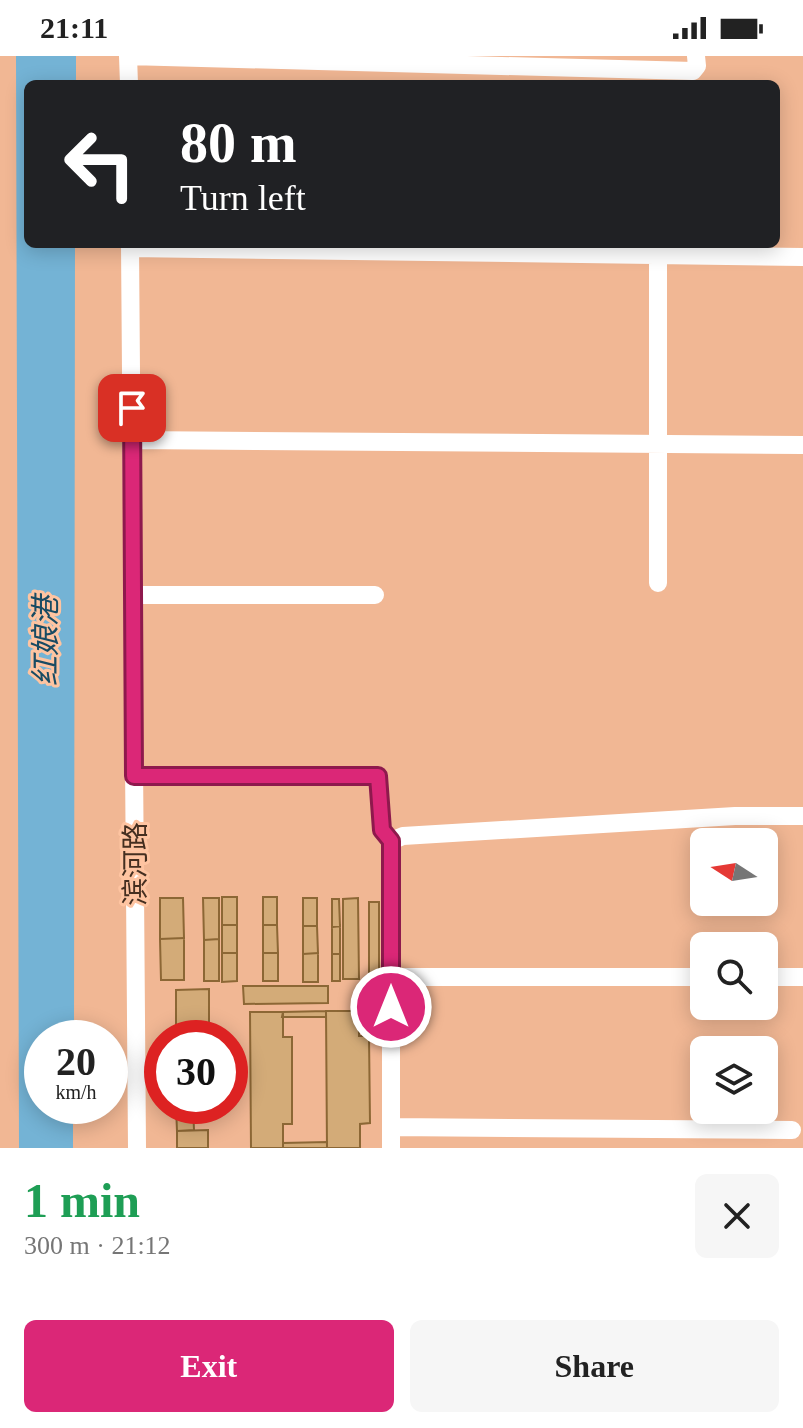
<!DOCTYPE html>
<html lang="en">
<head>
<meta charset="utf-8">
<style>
	:root { --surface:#fff; --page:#f6f6f6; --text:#222; --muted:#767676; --accent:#db2777 }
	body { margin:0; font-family:"Times New Roman","Noto Sans SC",serif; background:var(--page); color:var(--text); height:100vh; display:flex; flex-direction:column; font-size:30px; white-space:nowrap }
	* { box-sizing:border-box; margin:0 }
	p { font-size:26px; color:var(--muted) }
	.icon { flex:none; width:44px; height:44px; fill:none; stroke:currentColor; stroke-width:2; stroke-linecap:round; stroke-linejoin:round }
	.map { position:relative; height:1092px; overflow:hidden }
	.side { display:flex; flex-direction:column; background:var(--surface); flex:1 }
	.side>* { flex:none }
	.hud { position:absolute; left:24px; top:24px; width:756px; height:168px; border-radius:12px; box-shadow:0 4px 20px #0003; background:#202124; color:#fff; overflow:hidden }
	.needle { width:52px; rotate:282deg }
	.tools { position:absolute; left:690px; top:772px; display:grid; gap:16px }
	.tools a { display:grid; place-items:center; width:88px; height:88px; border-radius:12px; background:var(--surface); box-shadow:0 4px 20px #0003; font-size:40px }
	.speed { position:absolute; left:24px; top:964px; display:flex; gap:16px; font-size:40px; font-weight:700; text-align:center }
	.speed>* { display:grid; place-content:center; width:104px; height:104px; border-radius:50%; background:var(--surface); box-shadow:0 4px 20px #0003; line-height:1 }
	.speed small { font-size:20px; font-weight:400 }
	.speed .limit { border:12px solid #d22; background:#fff; color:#111 }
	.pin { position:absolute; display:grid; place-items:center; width:68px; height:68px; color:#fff; margin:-34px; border-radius:16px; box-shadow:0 4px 12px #0006 }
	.me { position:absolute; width:88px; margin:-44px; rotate:0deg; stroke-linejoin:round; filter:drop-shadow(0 0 6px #0008) }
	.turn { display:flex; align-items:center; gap:28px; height:168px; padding:0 24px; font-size:36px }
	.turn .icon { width:104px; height:104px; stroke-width:2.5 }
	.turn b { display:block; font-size:56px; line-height:68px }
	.round { display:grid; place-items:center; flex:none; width:84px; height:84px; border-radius:12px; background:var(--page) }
	.headline { display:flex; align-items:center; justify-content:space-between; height:136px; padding:0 24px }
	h1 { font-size:48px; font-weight:700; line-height:60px; color:#1e9e55 }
	.cta { display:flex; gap:16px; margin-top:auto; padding:16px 24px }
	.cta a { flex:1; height:92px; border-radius:12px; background:var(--accent); color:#fff; font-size:32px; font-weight:700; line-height:92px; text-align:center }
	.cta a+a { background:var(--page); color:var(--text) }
	.status { display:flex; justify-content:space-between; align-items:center; height:56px; padding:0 40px; background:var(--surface); direction:ltr }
	.status svg { height:22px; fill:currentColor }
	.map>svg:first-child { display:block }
</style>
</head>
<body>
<div class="status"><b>21:11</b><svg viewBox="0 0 49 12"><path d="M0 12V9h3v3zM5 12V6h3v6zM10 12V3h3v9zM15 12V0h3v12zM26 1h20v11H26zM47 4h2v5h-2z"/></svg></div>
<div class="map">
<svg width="803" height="1092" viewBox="0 0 803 1092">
	<rect width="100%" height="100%" fill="#f1b794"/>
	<path fill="#74b3d5" d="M16 0H76V28H28V188H75L74 982H42V1050H73V1092H19Z"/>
	<path fill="#d3ab78" stroke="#8c6735" stroke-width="2" d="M222 841H237V869H222Z
		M263 841H277V869H263Z
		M160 842H183L184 882 160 883Z
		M203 842H219V883L204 884Z
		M303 842H317V870H303Z
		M358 842 359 923H343V843Z
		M332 843H339L340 870 332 871Z
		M369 846H379V922H369Z
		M222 869H237V897H222Z
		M263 869H277L278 897H263Z
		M303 870H317L318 897 303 898Z
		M340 870V898H332V871Z
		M184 882V924H161L160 883Z
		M219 883V925H204V884Z
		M222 897H237V925L222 926Z
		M263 897H278V925H263Z
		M318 897V926H303V898Z
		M332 898H340V925H332Z
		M243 930H328V947L244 948Z
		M209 933V972H176V934Z
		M326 955V961H282L283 956Z
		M326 955H359V980H369L370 1067 360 1068V1092H327Z
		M250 956H283V981H292V1068H283V1092H251Z
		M176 972H193V982H176Z
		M176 1050H193L194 1074 177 1075Z
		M208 1074V1092H177V1075Z
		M327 1086V1092H283V1087Z"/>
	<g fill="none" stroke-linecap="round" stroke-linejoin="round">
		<path stroke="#fff" stroke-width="18" d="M129 28 128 0 693 15 697 10 696 0
			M130 188 137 1092
			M658 188V527
			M130 192 803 201
			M132 384 803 389
			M133 539H375
			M134 720H378L382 774 391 785V1092
			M391 785 403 780 735 760H803
			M391 921H704
			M764 921H803
			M391 1071 792 1074"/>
	</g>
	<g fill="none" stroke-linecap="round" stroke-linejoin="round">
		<g stroke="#8e194d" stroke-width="20">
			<path id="route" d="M132 352 134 720H378L382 774 391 785V951"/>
		</g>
		<use href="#route" stroke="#db2777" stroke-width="14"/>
	</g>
	<g text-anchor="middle" stroke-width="6" stroke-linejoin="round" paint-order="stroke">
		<g font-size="28" fill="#452f20" stroke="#fec4a1">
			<text transform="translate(135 808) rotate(-90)" y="10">滨河路</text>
		</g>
		<g font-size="30" font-style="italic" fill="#184b63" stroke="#fec4a1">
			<text transform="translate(46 585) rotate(-90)" y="10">红娘港</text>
		</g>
	</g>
</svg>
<div class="tools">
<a><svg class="needle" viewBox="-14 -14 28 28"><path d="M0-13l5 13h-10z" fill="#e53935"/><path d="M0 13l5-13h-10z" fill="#767676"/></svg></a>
<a><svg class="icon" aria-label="search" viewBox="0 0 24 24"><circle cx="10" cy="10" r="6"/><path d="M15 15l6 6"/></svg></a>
<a><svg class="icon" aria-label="layers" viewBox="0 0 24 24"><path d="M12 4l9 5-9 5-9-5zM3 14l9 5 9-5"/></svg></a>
</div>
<div class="speed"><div>20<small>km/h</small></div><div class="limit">30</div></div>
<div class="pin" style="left:132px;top:352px;background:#d93025"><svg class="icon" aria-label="arrive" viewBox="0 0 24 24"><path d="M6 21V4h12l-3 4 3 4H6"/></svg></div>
<svg class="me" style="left:391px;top:951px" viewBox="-20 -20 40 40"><circle r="17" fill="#db2777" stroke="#fff" stroke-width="3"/><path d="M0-11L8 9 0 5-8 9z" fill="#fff"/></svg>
<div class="hud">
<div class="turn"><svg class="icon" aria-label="left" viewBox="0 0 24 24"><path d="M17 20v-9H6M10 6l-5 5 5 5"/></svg><div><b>80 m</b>Turn left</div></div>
</div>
</div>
<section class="side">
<div class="headline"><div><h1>1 min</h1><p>300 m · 21:12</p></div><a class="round"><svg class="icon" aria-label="close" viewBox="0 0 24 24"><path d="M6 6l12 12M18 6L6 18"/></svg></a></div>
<div class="cta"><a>Exit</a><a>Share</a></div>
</section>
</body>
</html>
